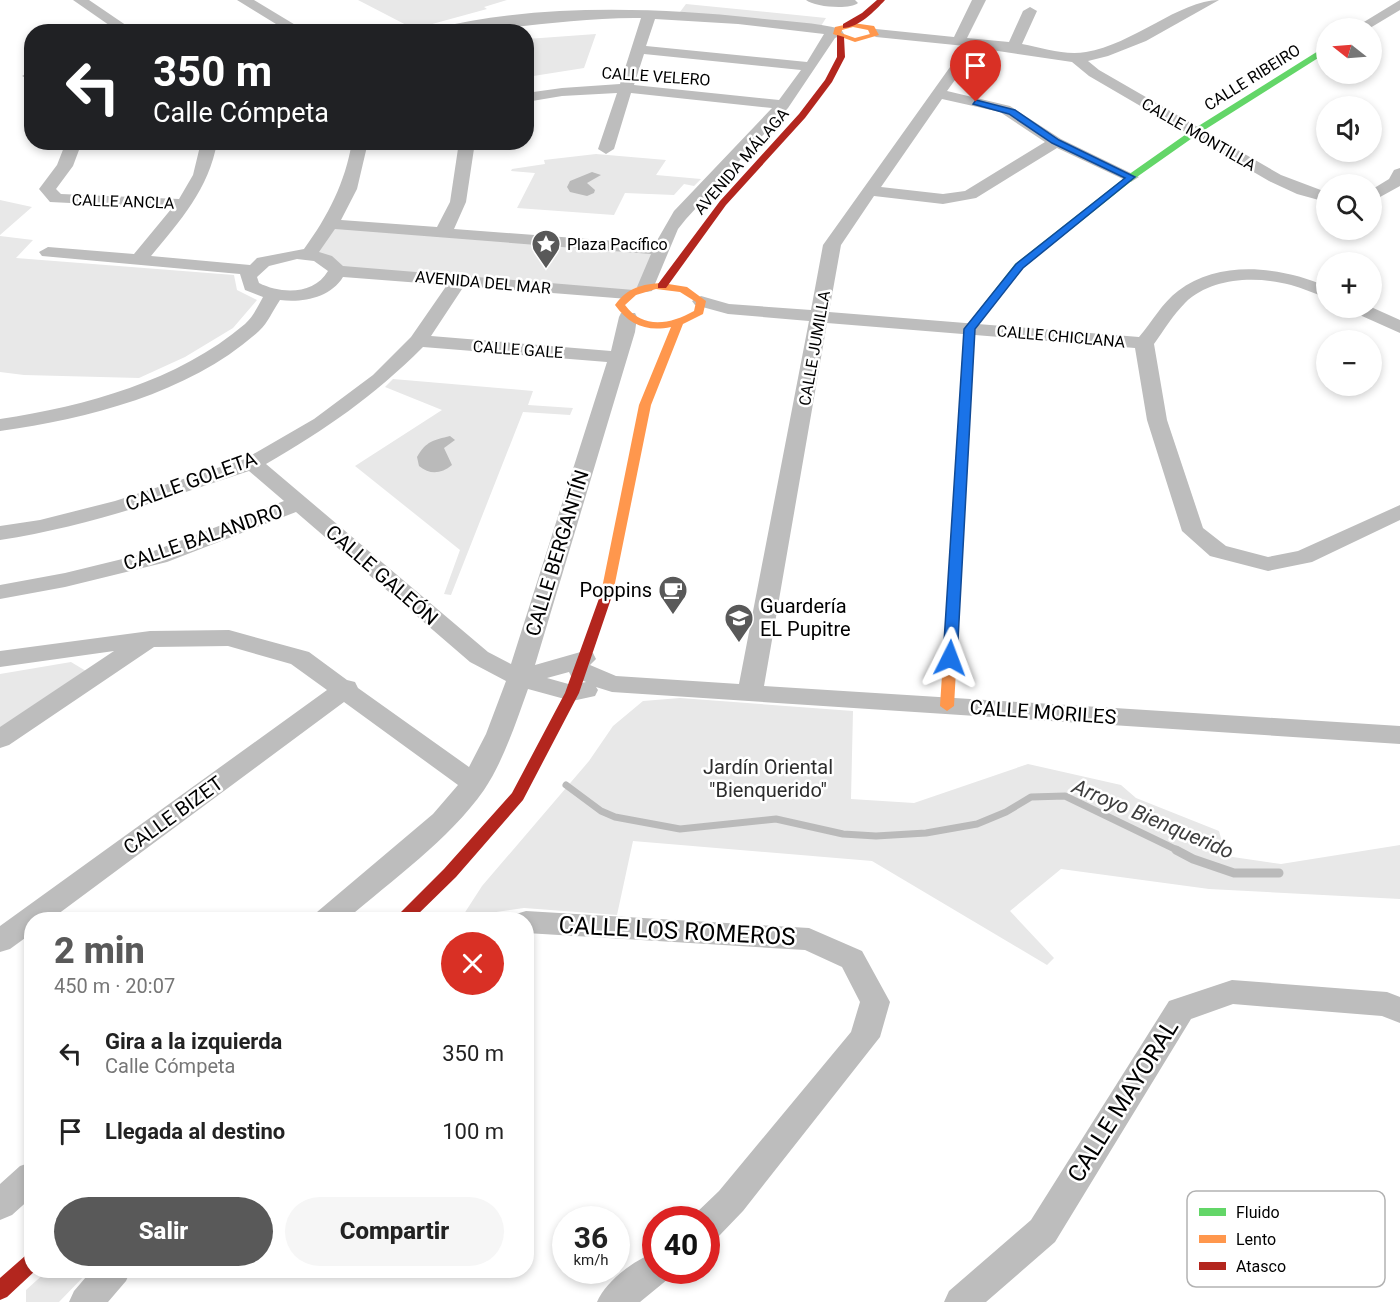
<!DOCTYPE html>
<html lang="es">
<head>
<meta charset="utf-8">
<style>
	:root { --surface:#fff; --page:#f6f6f6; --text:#222; --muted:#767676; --accent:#595959 }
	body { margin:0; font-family:Roboto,sans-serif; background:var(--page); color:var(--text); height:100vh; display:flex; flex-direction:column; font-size:22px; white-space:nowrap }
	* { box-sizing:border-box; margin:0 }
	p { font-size:20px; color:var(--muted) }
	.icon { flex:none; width:33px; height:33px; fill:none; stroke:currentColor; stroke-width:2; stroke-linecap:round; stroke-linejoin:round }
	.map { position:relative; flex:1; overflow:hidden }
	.drawer { position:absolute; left:24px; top:912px; width:510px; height:366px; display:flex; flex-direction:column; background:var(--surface); border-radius:24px; box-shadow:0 3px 9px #0003 }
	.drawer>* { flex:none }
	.hud { position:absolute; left:24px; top:24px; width:510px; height:126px; border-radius:24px; box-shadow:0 3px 9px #0003; background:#202124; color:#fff; overflow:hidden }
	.needle { width:39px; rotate:287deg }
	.buttons { position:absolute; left:1316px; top:18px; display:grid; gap:12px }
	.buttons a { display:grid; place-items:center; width:66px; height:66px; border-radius:50%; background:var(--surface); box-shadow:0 3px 9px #0003; font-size:30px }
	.speed { position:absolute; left:552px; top:1206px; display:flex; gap:12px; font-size:30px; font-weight:700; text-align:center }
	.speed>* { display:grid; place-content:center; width:78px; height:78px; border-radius:50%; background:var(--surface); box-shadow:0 3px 9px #0003; line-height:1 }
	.speed small { font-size:15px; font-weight:400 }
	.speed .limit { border:9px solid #d22; background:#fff; color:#111 }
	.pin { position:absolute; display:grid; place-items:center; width:51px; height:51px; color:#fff; margin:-62px -26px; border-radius:50% 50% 50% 0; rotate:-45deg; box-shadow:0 0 6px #0007 }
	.pin .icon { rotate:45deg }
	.me { position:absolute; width:66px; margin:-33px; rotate:3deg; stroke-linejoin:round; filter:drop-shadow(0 0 4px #0008) }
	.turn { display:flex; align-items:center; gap:21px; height:126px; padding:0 30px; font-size:27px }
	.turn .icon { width:78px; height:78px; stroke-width:2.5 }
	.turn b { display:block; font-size:42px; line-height:51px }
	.round { display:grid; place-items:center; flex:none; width:63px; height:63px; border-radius:32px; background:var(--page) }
	.head { display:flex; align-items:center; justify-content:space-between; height:102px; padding:0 30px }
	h1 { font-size:36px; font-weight:800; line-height:45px; color:var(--accent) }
	.button { display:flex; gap:12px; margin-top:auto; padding:12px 30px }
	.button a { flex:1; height:69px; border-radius:36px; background:var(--accent); color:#fff; font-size:24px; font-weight:800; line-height:69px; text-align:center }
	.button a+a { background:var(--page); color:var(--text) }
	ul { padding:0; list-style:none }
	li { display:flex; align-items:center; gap:18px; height:78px; padding:0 30px }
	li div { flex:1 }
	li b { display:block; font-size:22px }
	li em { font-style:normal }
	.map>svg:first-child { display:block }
</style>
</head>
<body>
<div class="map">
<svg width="1400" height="1302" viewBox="0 0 1400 1302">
	<rect width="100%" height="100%" fill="#fff"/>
	<path fill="#e8e8e8" d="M358 0H507L484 7 487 9 414 29Z
		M686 4 826 18 821 26 680 12Z
		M596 34 584 68 527 77V39Z
		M596 154 666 160 656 175 701 179 694 186 684 184 674 195 625 193 614 215 517 208 535 173 511 171 512 169 545 164 544 160Z
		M0 200 32 207 0 235Z
		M336 226 655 252 641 286 626 292 342 268 315 253Z
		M0 236 33 240 16 258 234 275 237 290 257 300 233 328 185 357 139 378 24 375 0 372Z
		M393 379 533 391 528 405 573 408 570 415 523 412 451 595 444 594 460 550 355 466 442 410 385 387Z
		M71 662 86 671 0 729V674Z
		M680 698 853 711 851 799 914 803 1028 764 1121 785 1136 798 1219 831 1226 856 1281 864 1400 845V899L1209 889 1061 869 1010 911 1054 958 1047 965 872 861 633 841 617 915 524 908 462 917 482 886 589 761 613 726 643 701Z
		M47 1271H89L59 1302H26V1290Z"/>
	<path fill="#bababa" d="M592 172 601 175 587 183 595 190 594 193 587 196 570 192 567 187 570 181Z
		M450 436 455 440 444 448 452 465C441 474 430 475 419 466L417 457C426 441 434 440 450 436Z"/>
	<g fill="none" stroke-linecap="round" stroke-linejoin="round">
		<path stroke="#bababa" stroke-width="7" d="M566 785 601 811 615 817 680 829 776 819 843 834 876 836 926 833 977 824 1006 812 1031 797 1065 796 1179 851"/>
		<path stroke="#bababa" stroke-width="9" d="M1176 850 1193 859 1234 873H1279"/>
		<path fill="#bdbdbd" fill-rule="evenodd" d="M73 0H89L136 32H119Z
			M237 0H254L307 32H289Z
			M806 0H855L858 3C850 10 814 7 806 0Z
			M972 0H986L967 38 1009 42 1023 11 1030 7 1037 11 1022 44C1043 48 1066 56 1086 52 1132 45 1180 0 1219 0L1146 41 1108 56 1088 61 1099 70 1281 175 1326 192V202L1297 194 1269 181 1089 76 1072 62 978 48 947 91 1010 106 1061 139 1139 177 1131 182 1125 180 1057 148 976 198 943 204 874 196 841 245 829 312 1139 337C1152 322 1162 303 1178 291 1220 259 1281 267 1326 286V297C1314 294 1303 288 1291 285 1256 276 1212 277 1185 303 1173 315 1164 330 1154 344L1167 420 1203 528 1226 546 1268 557 1298 551 1400 505V520L1312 562 1268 571 1210 556 1182 531 1147 420 1135 348 827 323 764 686 1400 726V744L612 692 596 687 598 690 595 696 572 701 528 689C516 722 504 760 484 790 448 841 393 879 346 920H313L317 912 433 814 458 785 344 702 50 920H32V933L10 949 0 952V926L327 690 291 664 228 646 154 647 9 745 0 748V727L114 651 0 667V651L150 631 229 630 309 652 347 680 355 682 358 688 469 767 486 734 506 681 470 662 296 512 167 562 65 587 0 599V585L65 573 151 552 284 501 249 471C167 498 86 527 0 540V526L40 520 115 501 245 459 314 419 373 375 411 337 447 285 343 277C330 298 302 303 280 300 273 310 268 323 259 331 190 393 90 418 0 431V419C86 406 178 381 245 324 253 317 258 306 263 297L245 290 240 274 42 256 39 252 48 247 134 254 172 208 50 202 39 189 57 165 66 142H82L73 166 56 189 61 194 179 199 193 175 201 142H217C209 189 180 221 151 256L250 265 257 258 304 249C328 216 345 183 352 142H368L357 189 341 220 437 227 450 202 459 142H475L466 202 454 229 655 244 674 211 772 108 631 93 614 149 606 154 598 149 617 93 562 96 526 102V93L562 88 620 84 641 18C570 17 501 32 430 32L432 29C534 4 651 7 755 18 783 21 813 22 841 29L844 34 835 38 788 108 686 219 678 229 652 291 646 292 637 287 651 254 335 229 319 252 332 256 343 266 634 290 637 294 628 299 464 286 431 336 611 351 619 317 621 313H635L637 317 635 332 535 665 584 651 593 653 596 659 590 665 616 676 739 684 809 321 728 314 695 305 692 301 701 296 729 304 811 310 823 245 965 46 876 37 869 33 876 29 954 37ZM655 19 738 24 824 34 807 62 646 46ZM644 54 801 70 779 100 634 85ZM942 99 1000 112 1045 142 965 191 943 194 881 187ZM297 259 314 261 328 271C314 295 281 294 259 283L257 277 269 266ZM423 347 607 362 511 664 488 652 266 464C326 429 373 397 423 347ZM569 672 571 676 586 682 572 685 547 678Z
			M1400 0V10L1370 28H1354Z
			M29 72H32V81L22 76Z
			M1400 168V186L1371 202V190L1389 179 1394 170Z
			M1371 307 1400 320V333L1353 312 1350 308Z
			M526 911 809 928 862 951 890 1002 880 1037 743 1211 718 1237 706 1241V1220H692L694 1215 719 1191 851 1032 860 1002 842 967 805 950 526 933V920H513L516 914Z
			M1232 980 1387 992 1400 997V1023L1382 1016 1233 1004 1191 1019 1055 1242 986 1302H944L949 1291 1031 1220 1169 1001Z
			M32 1162V1197L12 1215 0 1220V1184L20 1166Z
			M656 1252V1270H672L668 1279 640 1302H597C606 1281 634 1260 656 1252Z
			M92 1270H131L126 1281 108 1302H69L74 1291Z"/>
		<path fill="#63d668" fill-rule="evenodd" d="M1323 48H1326V53L1198 134 1134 179 1023 268 974 329 967 474 961 478 957 477 955 474 964 329 1015 264 1128 175 1192 130Z"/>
		<path fill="#ff974d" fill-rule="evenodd" d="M853 23 874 26 879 35 855 42 833 34 835 27ZM853 27 868 30 870 34 855 38 841 33 842 30Z
			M662 283 687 287 706 301 703 314 683 324 651 405 613 593 607 597 601 593 639 405 671 327C647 332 629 325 615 305 627 288 642 284 662 283ZM656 289 680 292 696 302 694 311C671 324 643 330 625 305L636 295Z
			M961 470 967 474 954 706 947 711 940 706 955 474Z"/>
		<path fill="#b3261e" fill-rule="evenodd" d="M877 0H885C875 11 858 28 843 28V24L862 13Z
			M837 35 844 37 845 57 832 82 805 118 726 205 666 288H658V284L720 201 799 114 825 80 837 57Z
			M607 589 613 593 579 693 523 800 456 877 412 920H393L444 869 512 793 565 693 601 593Z
			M32 1253V1270H36L7 1297 0 1300V1278L25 1256Z"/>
	</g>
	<path fill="#1a73e8" stroke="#114b97" stroke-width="1.5" d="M976 100 1015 110 1059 140 1135 177 1023 268 975 329 957 658 950 663 943 658 964 329 1016 264 1125 178 1052 143 1009 114 973 104Z"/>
	<defs>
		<g id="sight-pin" transform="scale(1.5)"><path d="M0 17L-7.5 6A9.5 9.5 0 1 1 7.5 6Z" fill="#595959" stroke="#fff"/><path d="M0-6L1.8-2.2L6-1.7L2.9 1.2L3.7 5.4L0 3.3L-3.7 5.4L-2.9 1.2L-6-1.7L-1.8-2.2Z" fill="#fff"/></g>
		<g id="cafe-pin" transform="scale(1.5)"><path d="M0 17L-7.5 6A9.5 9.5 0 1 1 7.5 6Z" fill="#595959" stroke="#fff"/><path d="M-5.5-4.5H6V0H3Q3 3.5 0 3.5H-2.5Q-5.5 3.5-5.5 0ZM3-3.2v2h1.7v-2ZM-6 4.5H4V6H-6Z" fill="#fff"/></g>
		<g id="school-pin" transform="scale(1.5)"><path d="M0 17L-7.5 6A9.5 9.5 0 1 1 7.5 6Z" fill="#595959" stroke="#fff"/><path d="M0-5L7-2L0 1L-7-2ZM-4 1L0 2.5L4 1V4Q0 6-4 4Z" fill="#fff"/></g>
	</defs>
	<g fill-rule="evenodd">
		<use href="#sight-pin" x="546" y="244"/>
		<use href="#cafe-pin" x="673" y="590"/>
		<use href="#school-pin" x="739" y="618"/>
	</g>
	<g text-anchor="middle" stroke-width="5" stroke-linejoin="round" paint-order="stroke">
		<g font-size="16" fill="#000" stroke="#fff">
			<text transform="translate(656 76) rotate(4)" y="6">CALLE VELERO</text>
			<text transform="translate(1252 77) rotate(-32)" y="6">CALLE RIBEIRO</text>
			<text transform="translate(1199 134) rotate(30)" y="6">CALLE MONTILLA</text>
			<text transform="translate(741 161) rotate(-49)" y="6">AVENIDA MÁLAGA</text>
			<text transform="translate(123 201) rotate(2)" y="6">CALLE ANCLA</text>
			<text transform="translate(483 282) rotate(5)" y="6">AVENIDA DEL MAR</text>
			<text transform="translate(1061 336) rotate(5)" y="6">CALLE CHICLANA</text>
			<text transform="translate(814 348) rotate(-80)" y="6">CALLE JUMILLA</text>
			<text transform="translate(518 349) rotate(4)" y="6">CALLE GALE</text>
		</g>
		<g font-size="16" fill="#000" stroke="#fff" text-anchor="start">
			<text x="567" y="250">Plaza Pacífico</text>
		</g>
		<g font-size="20" fill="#000" stroke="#fff">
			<text transform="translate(191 481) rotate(-20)" y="7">CALLE GOLETA</text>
			<text transform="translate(203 537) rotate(-19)" y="7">CALLE BALANDRO</text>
			<text transform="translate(557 553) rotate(-73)" y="7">CALLE BERGANTÍN</text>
			<text transform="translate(382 575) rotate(41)" y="7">CALLE GALEÓN</text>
			<text transform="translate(1043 712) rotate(4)" y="7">CALLE MORILES</text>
			<text transform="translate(173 815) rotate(-36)" y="7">CALLE BIZET</text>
		</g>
		<g font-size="20" fill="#000" stroke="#fff" text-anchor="end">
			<text x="652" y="597">Poppins</text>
			<text x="760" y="613" text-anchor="start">Guardería<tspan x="760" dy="23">EL Pupitre</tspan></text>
		</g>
		<g font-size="20" fill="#2d2d2d" stroke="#fff">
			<text x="768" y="774">Jardín Oriental<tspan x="768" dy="23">"Bienquerido"</tspan></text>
		</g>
		<g font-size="21" font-style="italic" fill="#3e3e3e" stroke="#fff">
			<text transform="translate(1153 819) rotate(23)" y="7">Arroyo Bienquerido</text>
		</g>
		<g font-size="24" fill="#000" stroke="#fff">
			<text transform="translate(677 931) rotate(3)" y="8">CALLE LOS ROMEROS</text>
			<text transform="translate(1123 1101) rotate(-58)" y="8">CALLE MAYORAL</text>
		</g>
	</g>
	<rect x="1187" y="1191" width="198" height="96" rx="9" fill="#fff" stroke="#b2b2b2" stroke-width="1.5"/>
	<rect x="1199" y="1208" width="27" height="8" fill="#63d668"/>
	<rect x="1199" y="1235" width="27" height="8" fill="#ff974d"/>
	<rect x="1199" y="1262" width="27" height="8" fill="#b3261e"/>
	<g font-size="16" fill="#000">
		<text x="1236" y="1218">Fluido</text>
		<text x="1236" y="1245">Lento</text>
		<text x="1236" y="1272">Atasco</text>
	</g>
</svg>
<div class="buttons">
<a><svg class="needle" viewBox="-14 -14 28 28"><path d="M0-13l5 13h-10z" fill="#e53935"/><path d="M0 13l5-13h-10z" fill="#767676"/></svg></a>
<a><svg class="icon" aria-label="sound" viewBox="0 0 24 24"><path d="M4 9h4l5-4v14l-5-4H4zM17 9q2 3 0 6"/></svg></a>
<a><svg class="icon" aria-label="search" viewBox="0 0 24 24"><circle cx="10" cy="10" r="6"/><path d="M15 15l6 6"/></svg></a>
<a>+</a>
<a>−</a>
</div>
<div class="speed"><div>36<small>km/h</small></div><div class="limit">40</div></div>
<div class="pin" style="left:976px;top:102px;background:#d93025"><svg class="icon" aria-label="arrive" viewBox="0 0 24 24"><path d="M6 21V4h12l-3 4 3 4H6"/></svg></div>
<svg class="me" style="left:950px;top:658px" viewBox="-20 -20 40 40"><path d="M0-17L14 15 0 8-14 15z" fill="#1a73e8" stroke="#fff" stroke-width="4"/></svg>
<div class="hud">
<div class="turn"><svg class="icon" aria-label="left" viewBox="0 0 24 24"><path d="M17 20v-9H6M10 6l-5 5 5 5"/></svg><div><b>350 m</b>Calle Cómpeta</div></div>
</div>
<section class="drawer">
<div class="head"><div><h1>2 min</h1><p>450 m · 20:07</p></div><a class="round" style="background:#d93025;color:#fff"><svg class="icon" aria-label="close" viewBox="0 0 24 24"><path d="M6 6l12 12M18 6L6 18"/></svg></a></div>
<ul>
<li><svg class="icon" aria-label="left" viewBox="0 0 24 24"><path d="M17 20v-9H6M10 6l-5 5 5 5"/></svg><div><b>Gira a la izquierda</b><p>Calle Cómpeta</p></div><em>350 m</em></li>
<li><svg class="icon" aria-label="arrive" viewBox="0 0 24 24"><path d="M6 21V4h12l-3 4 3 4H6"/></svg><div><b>Llegada al destino</b></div><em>100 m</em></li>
</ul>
<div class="button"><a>Salir</a><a>Compartir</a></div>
</section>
</div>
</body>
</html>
